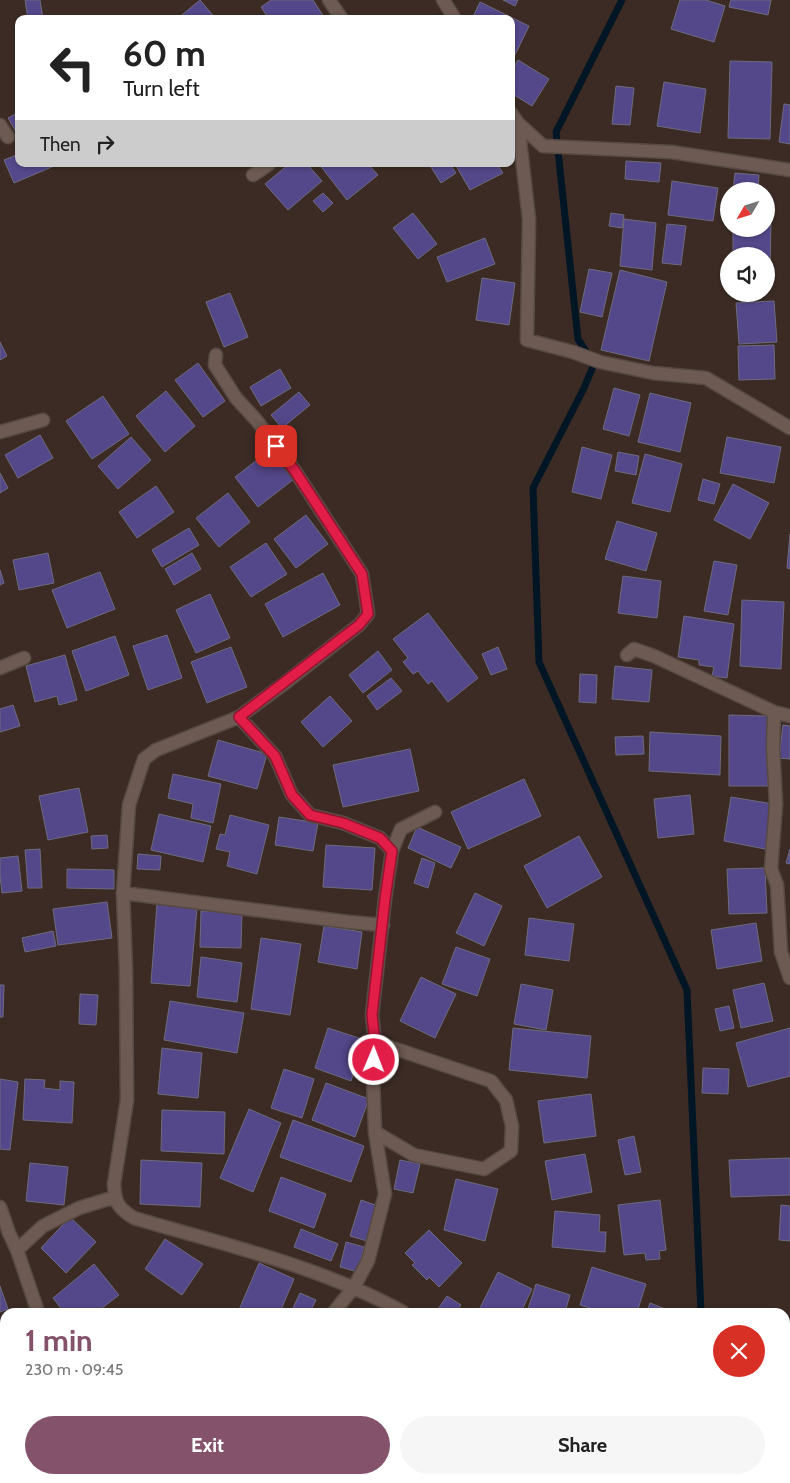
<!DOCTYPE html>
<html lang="en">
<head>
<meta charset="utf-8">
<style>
	:root { --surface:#fff; --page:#f6f6f6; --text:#222; --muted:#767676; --accent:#84536b }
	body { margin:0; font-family:Cabin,sans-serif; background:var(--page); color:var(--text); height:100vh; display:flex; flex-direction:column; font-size:19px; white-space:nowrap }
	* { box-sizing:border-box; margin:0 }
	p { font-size:16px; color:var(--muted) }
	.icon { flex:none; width:28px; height:28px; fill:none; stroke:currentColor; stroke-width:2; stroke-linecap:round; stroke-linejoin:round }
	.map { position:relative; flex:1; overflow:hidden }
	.sheet { position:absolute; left:0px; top:1308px; width:790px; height:176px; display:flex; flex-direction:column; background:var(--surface); border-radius:15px 15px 0 0; box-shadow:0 1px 4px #0004 }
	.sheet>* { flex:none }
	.top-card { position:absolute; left:15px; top:15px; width:500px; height:152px; border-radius:10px; box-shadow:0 1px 4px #0004; background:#fff; color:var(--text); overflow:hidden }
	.needle { width:32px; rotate:231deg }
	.buttons { position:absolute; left:720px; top:182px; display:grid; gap:10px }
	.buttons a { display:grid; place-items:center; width:55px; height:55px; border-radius:50%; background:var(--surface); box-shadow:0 1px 4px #0004; font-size:25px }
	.pin { position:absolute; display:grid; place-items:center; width:42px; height:42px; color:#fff; margin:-21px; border-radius:10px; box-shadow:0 2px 8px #0006 }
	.me { position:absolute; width:55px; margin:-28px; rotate:1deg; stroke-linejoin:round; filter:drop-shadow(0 0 4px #0008) }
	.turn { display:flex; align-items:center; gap:18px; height:105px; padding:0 25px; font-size:22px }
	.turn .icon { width:65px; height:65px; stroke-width:2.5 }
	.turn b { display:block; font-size:35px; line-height:42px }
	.then { display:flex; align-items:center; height:48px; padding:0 25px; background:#0003; gap:10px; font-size:19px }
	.round { display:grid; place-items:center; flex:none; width:52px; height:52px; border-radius:26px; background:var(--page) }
	.headline { display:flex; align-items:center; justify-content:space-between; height:85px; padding:0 25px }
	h1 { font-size:30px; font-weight:800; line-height:38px; color:var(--accent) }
	.primary-button { display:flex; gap:10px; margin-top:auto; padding:10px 25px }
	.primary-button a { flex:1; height:58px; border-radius:30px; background:var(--accent); color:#fff; font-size:20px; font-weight:800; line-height:58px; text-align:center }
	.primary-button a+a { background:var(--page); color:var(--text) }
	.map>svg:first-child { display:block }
</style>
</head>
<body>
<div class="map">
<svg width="790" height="1483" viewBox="0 0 790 1483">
	<rect width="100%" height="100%" fill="#3c2b25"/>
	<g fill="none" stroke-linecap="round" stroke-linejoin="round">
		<path stroke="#001624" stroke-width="7" d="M622 0 556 132 578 339 594 364 584 388 533 488 539 662 687 990 701 1312
			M709 1479V1483"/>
	</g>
	<path fill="#54478a" stroke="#6d6b7d" d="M25 0H40L43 19H28Z
		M200 0 216 19H177Z
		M271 0H313L324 17 322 19H269L261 7Z
		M503 0H518L515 6Z
		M680 0H706L725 6 714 42 671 29Z
		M731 0H771L768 15 729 7Z
		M480 2 529 26 514 57 511 56V19H472Z
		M518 60 549 79 532 106 511 93V72Z
		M730 61 772 62 770 139 728 138Z
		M664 82 706 89 700 133 657 126Z
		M616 86 634 88 630 125 612 124Z
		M784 104 790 105V144L779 142Z
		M19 112V137L8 118Z
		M19 154V164H59L14 183 4 160Z
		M626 161 661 163 659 182 625 179Z
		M289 164H307L322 181 288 210 265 184Z
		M319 164H368L378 175 347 200Z
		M429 164H450L456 173 441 183Z
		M455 164H497L503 173 470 190Z
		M735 173 759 175 758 191H733Z
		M672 181 718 188 713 221 668 215Z
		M323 193 333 203 323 212 313 201Z
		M413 213 437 244 418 259 393 228Z
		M611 213 624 215 622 228 609 226Z
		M766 217 771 218 770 278 766 277V256H733V229H766Z
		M624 219 656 223 652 270 620 266Z
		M667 224 686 226 681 265 662 263Z
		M485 238 495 264 447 282 437 257Z
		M589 269 612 273 602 317 580 312Z
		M620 270 667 282 649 361 601 350Z
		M482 278 515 283 509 325 476 320Z
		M230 293 248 337 224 347 206 302Z
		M774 301 777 342 739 344 736 303Z
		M0 342 7 356 0 360Z
		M774 345 775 379 739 380 738 346Z
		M198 363 225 401 203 417 175 380Z
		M280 369 291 388 261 406 250 387Z
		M614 388 640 395 629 436 603 429Z
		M166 391 195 426 165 452 136 416Z
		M299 392 310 405 282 428 271 415Z
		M650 393 691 403 680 452 638 442Z
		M103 396 129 434 92 459 66 421Z
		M40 435 53 458 18 478 5 455Z
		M131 437 151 460 118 489 98 466Z
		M727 437 781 447 774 483 720 473Z
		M582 447 612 455 601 499 572 492Z
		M270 450 294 479 258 507 235 477Z
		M618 452 639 456 636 475 615 471Z
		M645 454 682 464 670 512 632 503Z
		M0 473 8 488 0 493Z
		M703 479 720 484 714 504 698 500Z
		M733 484 769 503 750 539 714 520Z
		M156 486 174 512 137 538 119 512Z
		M228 493 250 522 219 547 196 518Z
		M306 515 328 544 296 568 274 539Z
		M617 521 657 533 646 571 605 559Z
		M189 528 199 545 162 567 152 550Z
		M790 534V569L787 568Z
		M266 543 287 574 251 597 230 567Z
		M48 553 54 583 19 590 13 560Z
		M192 553 201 569 174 585 165 569Z
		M714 561 737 565 728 615 704 611Z
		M0 570 4 583 0 585Z
		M100 572 115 609 67 628 52 590Z
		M323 573 340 605 283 637 265 604Z
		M623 576 661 581 657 618 618 613Z
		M210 594 230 638 196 653 176 610Z
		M742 600 784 602 781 669 740 666Z
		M428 613 478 678 448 702 432 681 428 684 418 671 413 674 403 662 408 658 393 639Z
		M684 616 734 624 727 678 712 676 714 667 699 665V660L678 657Z
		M167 635 182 678 148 690 133 646Z
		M115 636 129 675 86 691 72 651Z
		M231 647 247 687 207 703 191 662Z
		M498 647 507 669 491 675 482 654Z
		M378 651 392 670 363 693 349 675Z
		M65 655 77 700 59 705 57 696 35 702 26 666Z
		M615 666 652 670 649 702 612 699Z
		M580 674 597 675 596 703 579 702Z
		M391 678 402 691 377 710 367 696Z
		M330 696 352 721 323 747 301 722Z
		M13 705 20 726 0 732V709Z
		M729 715 768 716V786H729Z
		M783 725 790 726V759L779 758Z
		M650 732 721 736 720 775 649 771Z
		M643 736 644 754 616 755 615 737Z
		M218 740 267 754 257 789 208 776Z
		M410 749 419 791 343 807 333 765Z
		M173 774 221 784 213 823 191 818 193 804 168 798Z
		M524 779 541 816 468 849 451 812Z
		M79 788 88 832 48 840 39 796Z
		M690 795 694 834 658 838 654 799Z
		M731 797 773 804 765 849 724 841Z
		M159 814 211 826 203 862 151 850Z
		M230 815 269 825 257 874 227 866 230 852 216 849 220 834 225 835Z
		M279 817 318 823 313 851 275 845Z
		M417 827 461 847 451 868 408 848Z
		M107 835 108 848 92 849 91 836Z
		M579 836 602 877 547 908 524 866Z
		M326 845 375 848 372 890 323 887Z
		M40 849 42 888H28L25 850Z
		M790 849V864L786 863Z
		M138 854 161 856 160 870 137 869Z
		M18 856 22 891 2 893 0 876V858Z
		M422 858 435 863 428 888 414 883Z
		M765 868 767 913 729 914 727 869Z
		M67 869 114 870V889L67 888Z
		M475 893 502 906 484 946 456 933Z
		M107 902 112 938 58 945 53 909Z
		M157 904 197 908 190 986 151 983Z
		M201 911 242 912 241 948 200 947Z
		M529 918 574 924 569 961 525 955Z
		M756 923 762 961 717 969 711 930Z
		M324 926 362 932 357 969 318 962Z
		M53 931 56 946 25 952 22 938Z
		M261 938 301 944 290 1015 251 1009Z
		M456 947 490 959 477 996 442 984Z
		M201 957 242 963 237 1002 197 997Z
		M421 977 456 994 435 1038 400 1021Z
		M764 983 773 1021 741 1028 733 990Z
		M521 984 553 990 546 1030 514 1024Z
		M0 985H4L3 1017H0Z
		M80 994 98 995 96 1025 79 1024Z
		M170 1001 244 1013 237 1053 164 1040Z
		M729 1006 734 1028 720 1031 715 1009Z
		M328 1028 365 1040 351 1081 315 1068Z
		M513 1028 591 1036 587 1078 509 1070Z
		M790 1028V1076L748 1087 736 1043Z
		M162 1048 202 1053 198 1098 158 1094Z
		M703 1068 729 1069 728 1094 702 1093Z
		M284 1069 314 1079 302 1118 271 1108Z
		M0 1079 18 1082 10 1150 0 1149Z
		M25 1079 45 1080 44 1088 60 1090V1081L74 1082 72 1123 23 1120Z
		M326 1083 369 1099 355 1137 312 1120Z
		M591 1094 596 1136 544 1143 538 1101Z
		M249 1109 281 1123 253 1192 220 1178Z
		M162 1110 225 1112 224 1154 161 1151Z
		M293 1120 364 1146 351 1182 280 1157Z
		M634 1136 641 1172 625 1175 618 1140Z
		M585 1154 592 1192 552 1200 545 1161Z
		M790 1158V1195L731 1197 729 1160Z
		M141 1160 202 1163 200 1207 140 1204Z
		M400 1160 420 1164 413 1193 394 1189Z
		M30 1163 68 1167 64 1205 26 1201Z
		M281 1177 326 1194 314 1228 269 1211Z
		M456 1179 498 1189 485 1241 444 1230Z
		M361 1200 378 1206 367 1241 350 1236Z
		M660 1200 666 1250 659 1251 660 1259 646 1260 645 1253 624 1255 618 1205Z
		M781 1205 790 1206V1241L779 1240Z
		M555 1211 600 1215 599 1232H606L605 1252 552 1247Z
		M70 1217 96 1242 66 1273 41 1248Z
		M301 1229 338 1244 331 1261 294 1247Z
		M429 1230 462 1263 439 1287 429 1277 427 1280 412 1265 415 1263 405 1253Z
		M165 1239 203 1264 182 1295 145 1269Z
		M346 1242 364 1247 358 1272 340 1267Z
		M259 1263 294 1279 280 1312H238Z
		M94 1264 119 1295 97 1312H64L53 1298Z
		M592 1267 646 1284 637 1312H602L580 1305Z
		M498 1272 532 1289 521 1312H478Z
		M536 1284 570 1295 565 1312H527Z
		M0 1286 8 1309 0 1312Z
		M300 1293 316 1300 310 1312H291Z
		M447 1296 461 1305 456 1312H442L438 1309Z
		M650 1303 673 1312H647Z
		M5 1327V1369L0 1371V1329Z
		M5 1380V1415L4 1416 0 1407V1382Z
		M790 1403V1449H787L785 1404Z
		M5 1471V1479H48L52 1483H0V1476Z
		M118 1479H130L133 1483H113Z
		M197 1479H224L228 1483H201Z
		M251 1479H255L260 1483H248Z
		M351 1479H388L394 1483H348Z
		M447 1479H496L493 1483H445Z
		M541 1479H544L549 1483H537Z"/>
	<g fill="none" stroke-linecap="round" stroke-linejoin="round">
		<g stroke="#574943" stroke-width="15">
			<path id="minor" d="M329 0 342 19
				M443 0 455 19
				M511 113 518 123 543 146 671 152 790 170
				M518 123 529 219 527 340 573 352 600 362 653 373 706 378 790 428
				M0 125 8 137
				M253 175 269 164
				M216 355 215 365 236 398 257 421 295 471 362 574 368 614 359 625 285 683 239 717 156 750 144 759 129 805 123 893 126 970 127 1100 114 1184C115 1203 118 1208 134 1218 225 1245 320 1266 403 1312
				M0 432 43 420
				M627 655 634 649 654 656 774 712 790 716
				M0 668 24 658
				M774 712 773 748 776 804 771 869 777 885 781 952 790 978
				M239 717 275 756 292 795 310 815 343 823 380 838 392 851
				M123 893 349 922 383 925
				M375 1132 414 1155 484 1169 511 1151 512 1126 506 1100 491 1081 375 1042
				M0 1207 9 1233 17 1250 38 1312
				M17 1250 43 1226 79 1208 115 1197
				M334 1312 354 1287 368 1261 385 1194 375 1132 373 1077 375 1042 372 1015 385 899 392 851 401 829 435 812
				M0 1428 5 1437
				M0 1451 5 1448
				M169 1479 172 1483
				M584 1479 590 1483"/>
		</g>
		<use href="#minor" stroke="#6d5a52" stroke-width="12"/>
	</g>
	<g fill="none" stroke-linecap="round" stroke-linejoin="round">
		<g stroke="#92132f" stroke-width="12">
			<path id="route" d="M276 446 295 471 362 574 368 614 359 625 239 717 275 756 292 795 310 815 343 823 380 838 392 851 385 899 372 1015 375 1042 374 1060"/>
		</g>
		<use href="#route" stroke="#e11d48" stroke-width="9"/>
	</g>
</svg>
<div class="buttons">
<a><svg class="needle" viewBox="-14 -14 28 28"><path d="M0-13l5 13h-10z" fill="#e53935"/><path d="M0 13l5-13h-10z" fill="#767676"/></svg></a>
<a><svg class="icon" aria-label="sound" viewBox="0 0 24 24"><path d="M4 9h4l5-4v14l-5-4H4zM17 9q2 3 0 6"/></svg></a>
</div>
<div class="pin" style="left:276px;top:446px;background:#d93025"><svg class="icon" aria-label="arrive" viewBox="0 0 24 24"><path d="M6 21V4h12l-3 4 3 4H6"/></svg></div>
<svg class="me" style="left:374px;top:1060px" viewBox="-20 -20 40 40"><circle r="17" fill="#e11d48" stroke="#fff" stroke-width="3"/><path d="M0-11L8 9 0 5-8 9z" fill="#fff"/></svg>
<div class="top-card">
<div class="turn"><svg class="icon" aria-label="left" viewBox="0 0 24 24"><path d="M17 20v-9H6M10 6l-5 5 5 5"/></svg><div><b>60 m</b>Turn left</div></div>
<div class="then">Then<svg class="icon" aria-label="right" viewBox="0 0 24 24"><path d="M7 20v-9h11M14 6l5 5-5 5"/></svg></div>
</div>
<section class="sheet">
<div class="headline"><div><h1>1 min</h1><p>230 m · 09:45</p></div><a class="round" style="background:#d93025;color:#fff"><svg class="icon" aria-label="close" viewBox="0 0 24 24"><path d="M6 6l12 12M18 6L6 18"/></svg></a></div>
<div class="primary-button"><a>Exit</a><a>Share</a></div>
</section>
</div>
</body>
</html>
